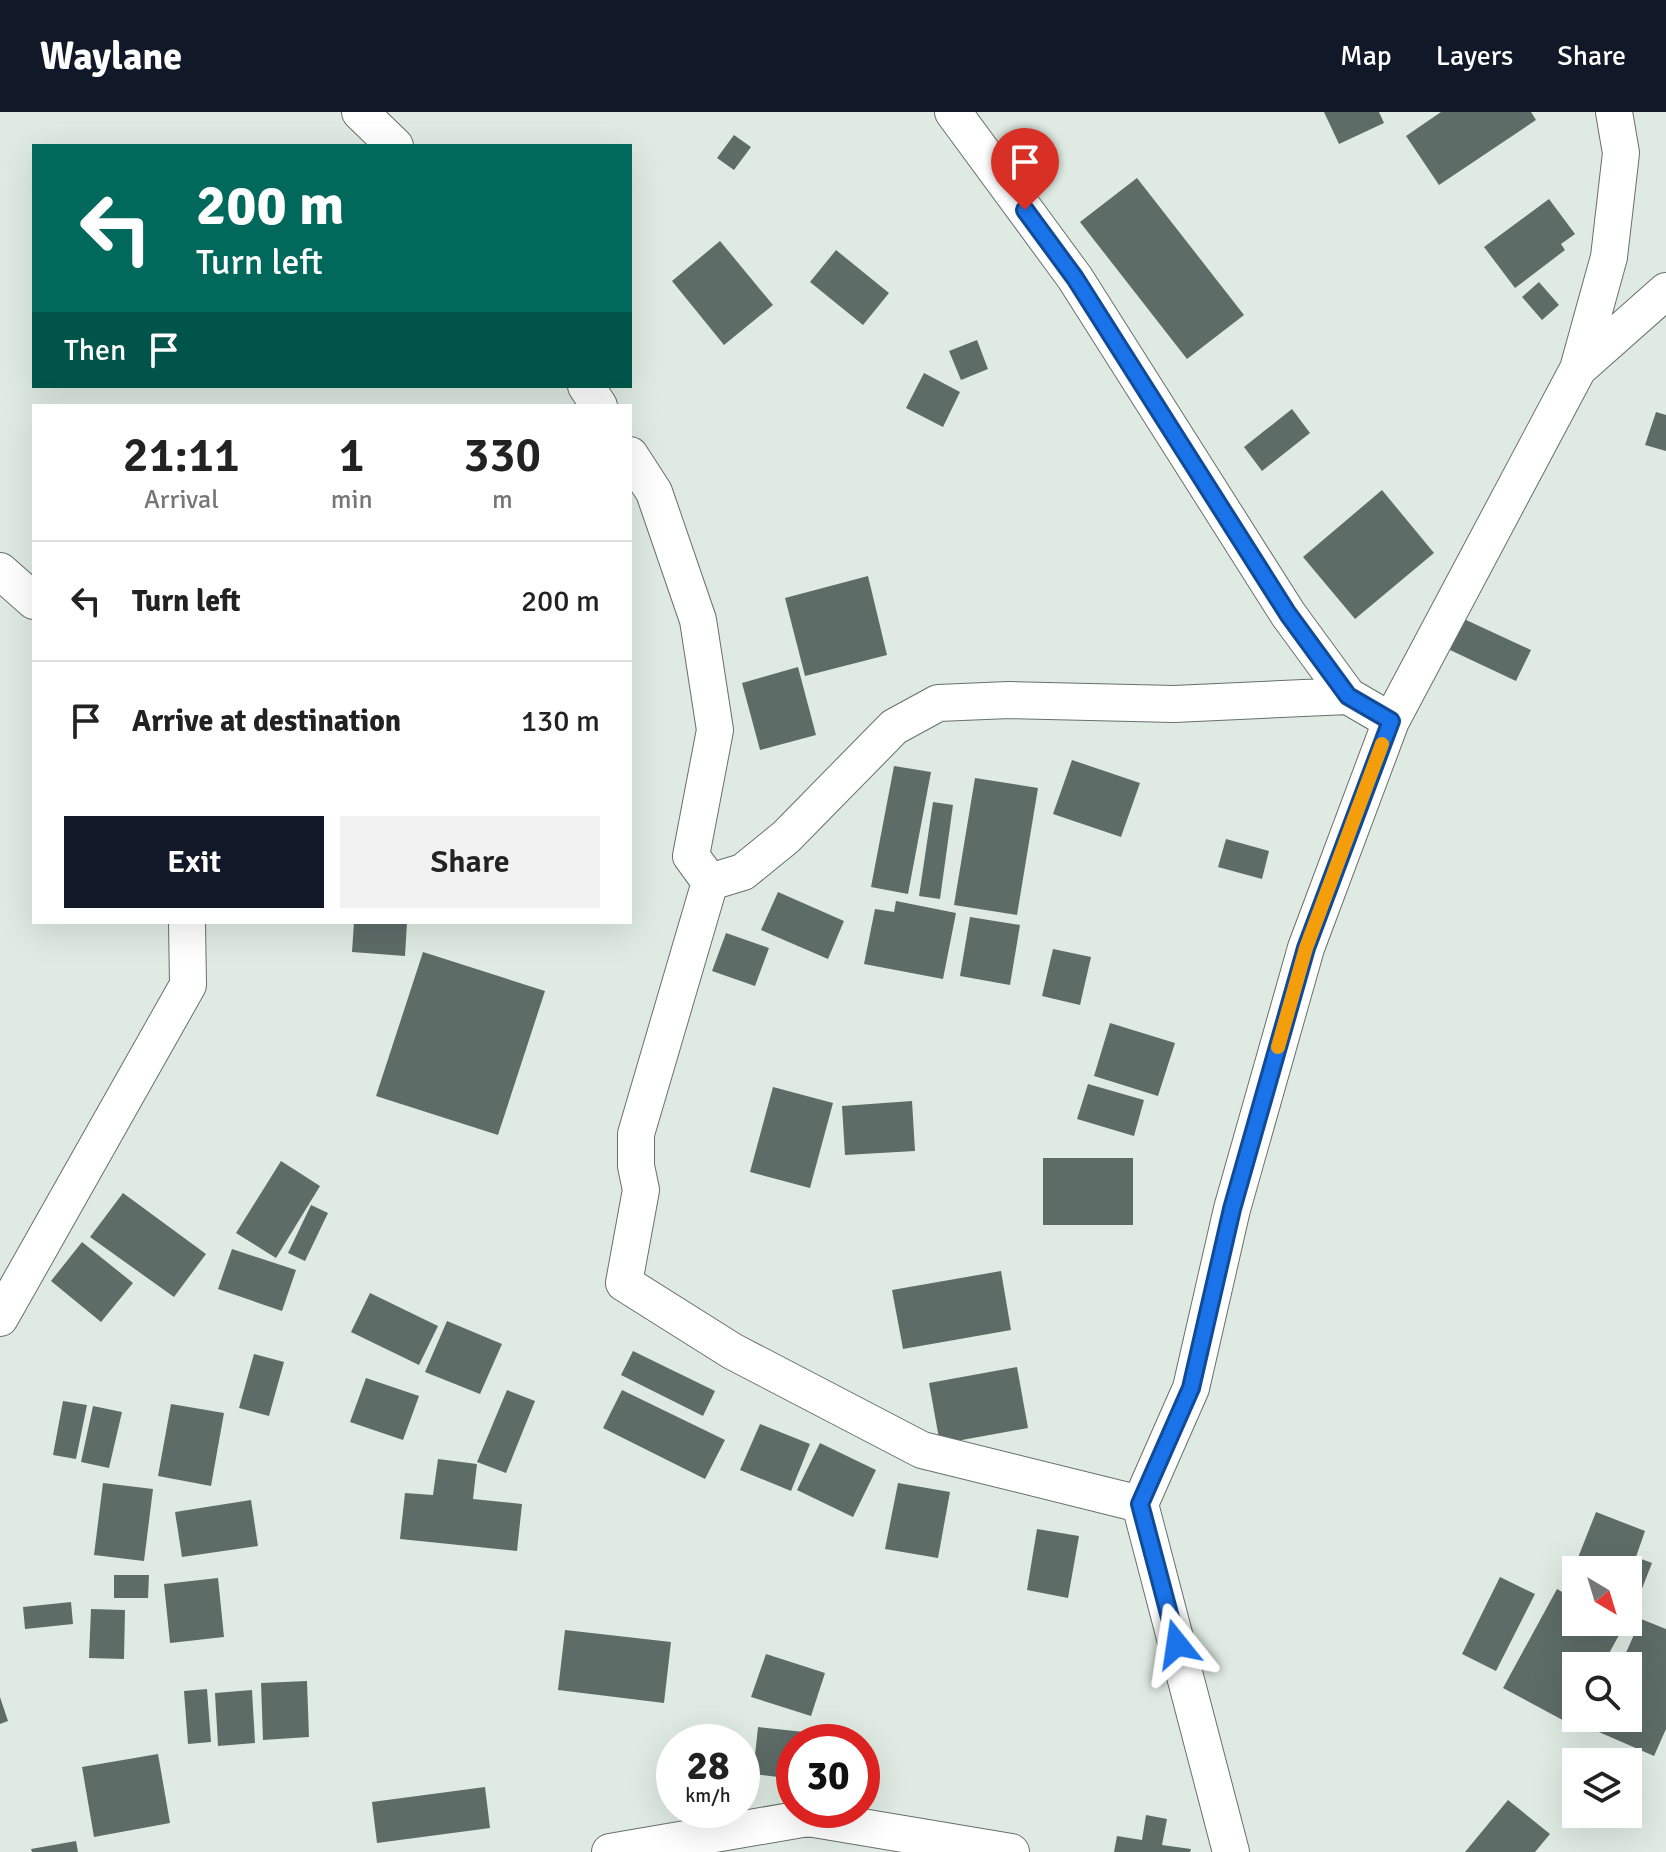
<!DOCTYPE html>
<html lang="en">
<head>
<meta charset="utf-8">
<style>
	:root { --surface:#fff; --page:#f2f2f2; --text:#222; --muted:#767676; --line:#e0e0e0; --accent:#111827 }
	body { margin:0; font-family:Signika,sans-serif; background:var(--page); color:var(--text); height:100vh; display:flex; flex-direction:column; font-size:30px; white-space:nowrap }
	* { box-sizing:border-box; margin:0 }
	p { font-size:26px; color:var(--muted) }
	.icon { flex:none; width:44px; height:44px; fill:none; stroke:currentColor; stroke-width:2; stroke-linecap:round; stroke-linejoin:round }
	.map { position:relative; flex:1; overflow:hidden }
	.drawer { position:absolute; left:32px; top:292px; width:600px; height:520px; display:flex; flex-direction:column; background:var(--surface); border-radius:0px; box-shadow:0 8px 32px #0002 }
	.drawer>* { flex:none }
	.banner { position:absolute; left:32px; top:32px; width:600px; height:244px; border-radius:0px; box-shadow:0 8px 32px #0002; background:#00695c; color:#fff; overflow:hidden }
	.needle { width:52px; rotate:142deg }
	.fabs { position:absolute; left:1562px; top:1444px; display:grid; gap:16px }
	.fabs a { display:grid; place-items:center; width:80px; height:80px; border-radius:0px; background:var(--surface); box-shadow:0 8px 32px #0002; font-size:40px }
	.speed { position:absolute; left:656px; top:1612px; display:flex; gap:16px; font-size:40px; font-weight:700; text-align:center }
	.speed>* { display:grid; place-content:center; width:104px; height:104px; border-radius:50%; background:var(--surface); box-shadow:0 8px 32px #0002; line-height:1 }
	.speed small { font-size:20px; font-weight:400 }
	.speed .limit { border:12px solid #d22; background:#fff; color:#111 }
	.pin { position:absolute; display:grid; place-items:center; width:68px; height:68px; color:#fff; margin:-82px -34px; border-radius:50% 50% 50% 0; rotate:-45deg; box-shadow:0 0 8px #0007 }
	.pin .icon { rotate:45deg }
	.me { position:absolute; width:88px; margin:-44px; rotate:345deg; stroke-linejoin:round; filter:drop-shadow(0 0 6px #0008) }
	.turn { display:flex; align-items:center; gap:28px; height:168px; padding:0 32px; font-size:36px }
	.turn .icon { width:104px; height:104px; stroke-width:2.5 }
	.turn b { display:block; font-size:56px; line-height:68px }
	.then { display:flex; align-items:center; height:76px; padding:0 32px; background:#0003; gap:16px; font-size:30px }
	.eta { display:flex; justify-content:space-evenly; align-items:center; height:136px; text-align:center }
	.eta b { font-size:48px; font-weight:600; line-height:56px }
	.primary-button { display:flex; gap:16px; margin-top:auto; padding:16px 32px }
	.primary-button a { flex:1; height:92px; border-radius:0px; background:var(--accent); color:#fff; font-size:32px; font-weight:600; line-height:92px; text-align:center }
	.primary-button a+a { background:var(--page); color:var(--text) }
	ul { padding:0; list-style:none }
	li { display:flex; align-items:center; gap:24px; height:120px; padding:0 32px; border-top:2px solid var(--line) }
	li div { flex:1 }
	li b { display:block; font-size:30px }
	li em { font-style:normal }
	header { display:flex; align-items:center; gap:48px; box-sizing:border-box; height:112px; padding:0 40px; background:var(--accent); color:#fff }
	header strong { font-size:38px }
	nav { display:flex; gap:44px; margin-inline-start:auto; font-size:28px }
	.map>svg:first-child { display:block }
</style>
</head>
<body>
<header>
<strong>Waylane</strong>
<nav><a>Map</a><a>Layers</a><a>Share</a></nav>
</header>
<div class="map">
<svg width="1666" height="1740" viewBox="0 0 1666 1740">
	<rect width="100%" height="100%" fill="#dfebe2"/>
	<path fill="#5e6c68" d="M1324 0H1379L1384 11 1339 32Z
		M1441 0H1531L1536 8 1439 73 1406 24Z
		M734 23 751 35 734 58 717 46Z
		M1137 66 1244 203 1187 247 1080 110Z
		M1549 87 1575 122 1561 132 1565 138 1515 176 1484 135Z
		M720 129 773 193 724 233 672 169Z
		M836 138 889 181 863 213 810 170Z
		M1539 170 1559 193 1542 208 1522 185Z
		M977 228 988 257 961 268 949 239Z
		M924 261 960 280 943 315 906 296Z
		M1292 297 1310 321 1262 359 1244 335Z
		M1656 300 1666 303V339L1645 333Z
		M1382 378 1434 441 1355 507 1303 445Z
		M868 464 887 543 805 564 785 486Z
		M1464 507 1531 538 1516 569 1450 538Z
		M798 555 816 623 760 638 742 571Z
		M1072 648 1140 671 1121 725 1053 702Z
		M894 654 931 660 908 782 871 775Z
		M975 666 1038 676 1017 803 954 793Z
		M933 690 953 693 940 787 919 784Z
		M1226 727 1269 739 1262 767 1218 755Z
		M778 780 844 809 828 847 761 818Z
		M896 789 956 801 943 867 864 852 875 797 894 800Z
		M970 805 1020 813 1010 873 960 864Z
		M354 810H407L405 844 352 840Z
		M726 821 769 836 755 874 712 859Z
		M1053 837 1091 845 1080 893 1042 884Z
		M423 840 545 879 498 1023 376 984Z
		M1110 911 1175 931 1158 984 1094 964Z
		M1088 972 1144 988 1134 1024 1077 1007Z
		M773 975 833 991 810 1076 750 1060Z
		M912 989 915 1039 845 1043 842 994Z
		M1043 1046H1133V1113H1043Z
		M281 1049 320 1074 276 1146 236 1121Z
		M123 1081 206 1142 174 1185 90 1125Z
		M311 1093 328 1101 305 1149 288 1141Z
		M82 1130 133 1171 101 1210 51 1169Z
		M232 1137 296 1158 282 1199 218 1177Z
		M1001 1159 1011 1218 903 1237 892 1178Z
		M370 1181 438 1214 419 1253 351 1220Z
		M447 1209 502 1232 480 1282 425 1260Z
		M633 1239 715 1279 703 1304 621 1263Z
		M254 1242 284 1250 269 1304 239 1296Z
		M1017 1255 1028 1316 940 1332 929 1271Z
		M366 1266 419 1284 403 1328 350 1310Z
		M507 1278 535 1289 506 1361 477 1350Z
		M622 1278 725 1328 705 1367 603 1316Z
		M63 1289 87 1293 76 1347 53 1343Z
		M171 1292 224 1301 211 1374 158 1364Z
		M93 1294 122 1300 109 1356 81 1350Z
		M760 1312 810 1332 791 1379 740 1358Z
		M820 1331 876 1358 853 1405 797 1378Z
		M438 1347 477 1352 473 1387 522 1392 517 1439 400 1427 405 1381 433 1383Z
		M103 1371 153 1377 144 1449 94 1443Z
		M898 1371 950 1380 938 1446 885 1437Z
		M251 1388 258 1434 182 1445 175 1400Z
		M1596 1400 1645 1419 1636 1445 1652 1451 1632 1502 1628 1500V1458H1576V1480L1566 1476Z
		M1037 1417 1079 1424 1068 1486 1027 1478Z
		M114 1463H149L148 1486H114Z
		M1500 1465 1535 1482 1496 1559 1462 1542Z
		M218 1466 224 1525 170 1531 164 1472Z
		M1557 1477 1576 1488V1510H1616L1624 1514 1602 1554H1576V1600L1570 1612 1503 1576Z
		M71 1490 73 1512 25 1517 23 1495Z
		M91 1497 125 1498 124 1547 89 1546Z
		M1641 1507 1666 1517V1617L1654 1644 1592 1617 1597 1606H1628V1554H1620Z
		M565 1518 671 1530 664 1591 558 1578Z
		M766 1542 825 1561 811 1604 751 1585Z
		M307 1569 309 1625 263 1628 261 1571Z
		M207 1577 211 1630 188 1632 184 1579Z
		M252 1578 255 1631 218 1634 215 1581Z
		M0 1585 8 1609 0 1612Z
		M758 1615 804 1620 803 1630H794V1667L753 1662Z
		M158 1642 170 1711 94 1725 82 1655Z
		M485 1675 490 1716 377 1731 372 1690Z
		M1508 1688 1550 1722 1535 1740H1465Z
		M1146 1703 1167 1707 1162 1733 1191 1737 1190 1740H1114L1117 1724 1142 1728Z
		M76 1729 78 1740H32L31 1737Z"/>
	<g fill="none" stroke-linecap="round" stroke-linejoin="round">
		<g stroke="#66716a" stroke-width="38">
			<path id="minor" d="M360 0 395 34
				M953 0 1075 166 1288 502 1348 584 1391 609
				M1578 257 1666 179
				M586 274 599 294
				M630 343 654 380 698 508 715 618 691 744 710 770
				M0 459 34 489
				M710 770 636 1022V1054L641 1078 624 1171 732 1239 922 1338 1140 1392
				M710 770 743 760 786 725 894 615 938 591 1009 588 1174 592 1348 584
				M0 1206 188 873 187 810
				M610 1740 808 1706 1011 1740
				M1231 1740 1140 1392 1191 1276 1232 1097 1306 836 1391 609 1578 257 1609 145 1621 41 1614 0"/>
		</g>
		<use href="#minor" stroke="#fff" stroke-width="36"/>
	</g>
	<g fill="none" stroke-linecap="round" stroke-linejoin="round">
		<g stroke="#114b97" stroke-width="20">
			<path id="route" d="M1025 98 1075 166 1288 502 1348 584 1391 609 1306 836 1232 1097 1191 1276 1140 1392 1177 1532"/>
		</g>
		<use href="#route" stroke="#1a73e8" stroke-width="14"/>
		<path stroke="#f59e0b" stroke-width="14" d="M1278 935 1306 836 1382 632"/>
	</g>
</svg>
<div class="fabs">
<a><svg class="needle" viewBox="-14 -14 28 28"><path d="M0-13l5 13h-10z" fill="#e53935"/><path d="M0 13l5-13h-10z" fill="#767676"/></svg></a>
<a><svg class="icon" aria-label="search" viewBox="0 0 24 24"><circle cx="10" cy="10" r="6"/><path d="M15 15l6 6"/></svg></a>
<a><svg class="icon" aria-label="layers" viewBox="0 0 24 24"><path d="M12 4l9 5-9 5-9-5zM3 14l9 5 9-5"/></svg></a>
</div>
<div class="speed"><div>28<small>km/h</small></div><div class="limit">30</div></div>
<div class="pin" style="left:1025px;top:98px;background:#d93025"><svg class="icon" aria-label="arrive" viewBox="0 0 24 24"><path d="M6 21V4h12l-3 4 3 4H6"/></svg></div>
<svg class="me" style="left:1177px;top:1532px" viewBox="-20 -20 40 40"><path d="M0-17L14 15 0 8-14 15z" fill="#1a73e8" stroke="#fff" stroke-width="4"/></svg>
<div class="banner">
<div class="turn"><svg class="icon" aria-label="left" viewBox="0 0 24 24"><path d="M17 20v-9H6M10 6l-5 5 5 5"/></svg><div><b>200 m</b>Turn left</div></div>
<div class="then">Then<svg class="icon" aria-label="arrive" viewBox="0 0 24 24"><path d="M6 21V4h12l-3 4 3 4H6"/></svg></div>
</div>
<section class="drawer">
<div class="eta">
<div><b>21:11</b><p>Arrival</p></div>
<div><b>1</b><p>min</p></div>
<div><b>330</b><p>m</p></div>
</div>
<ul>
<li><svg class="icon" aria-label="left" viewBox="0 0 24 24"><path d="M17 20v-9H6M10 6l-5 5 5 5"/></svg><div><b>Turn left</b></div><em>200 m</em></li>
<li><svg class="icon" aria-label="arrive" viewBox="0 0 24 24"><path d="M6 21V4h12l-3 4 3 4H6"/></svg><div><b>Arrive at destination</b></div><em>130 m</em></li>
</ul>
<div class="primary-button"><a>Exit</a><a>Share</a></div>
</section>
</div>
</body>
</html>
